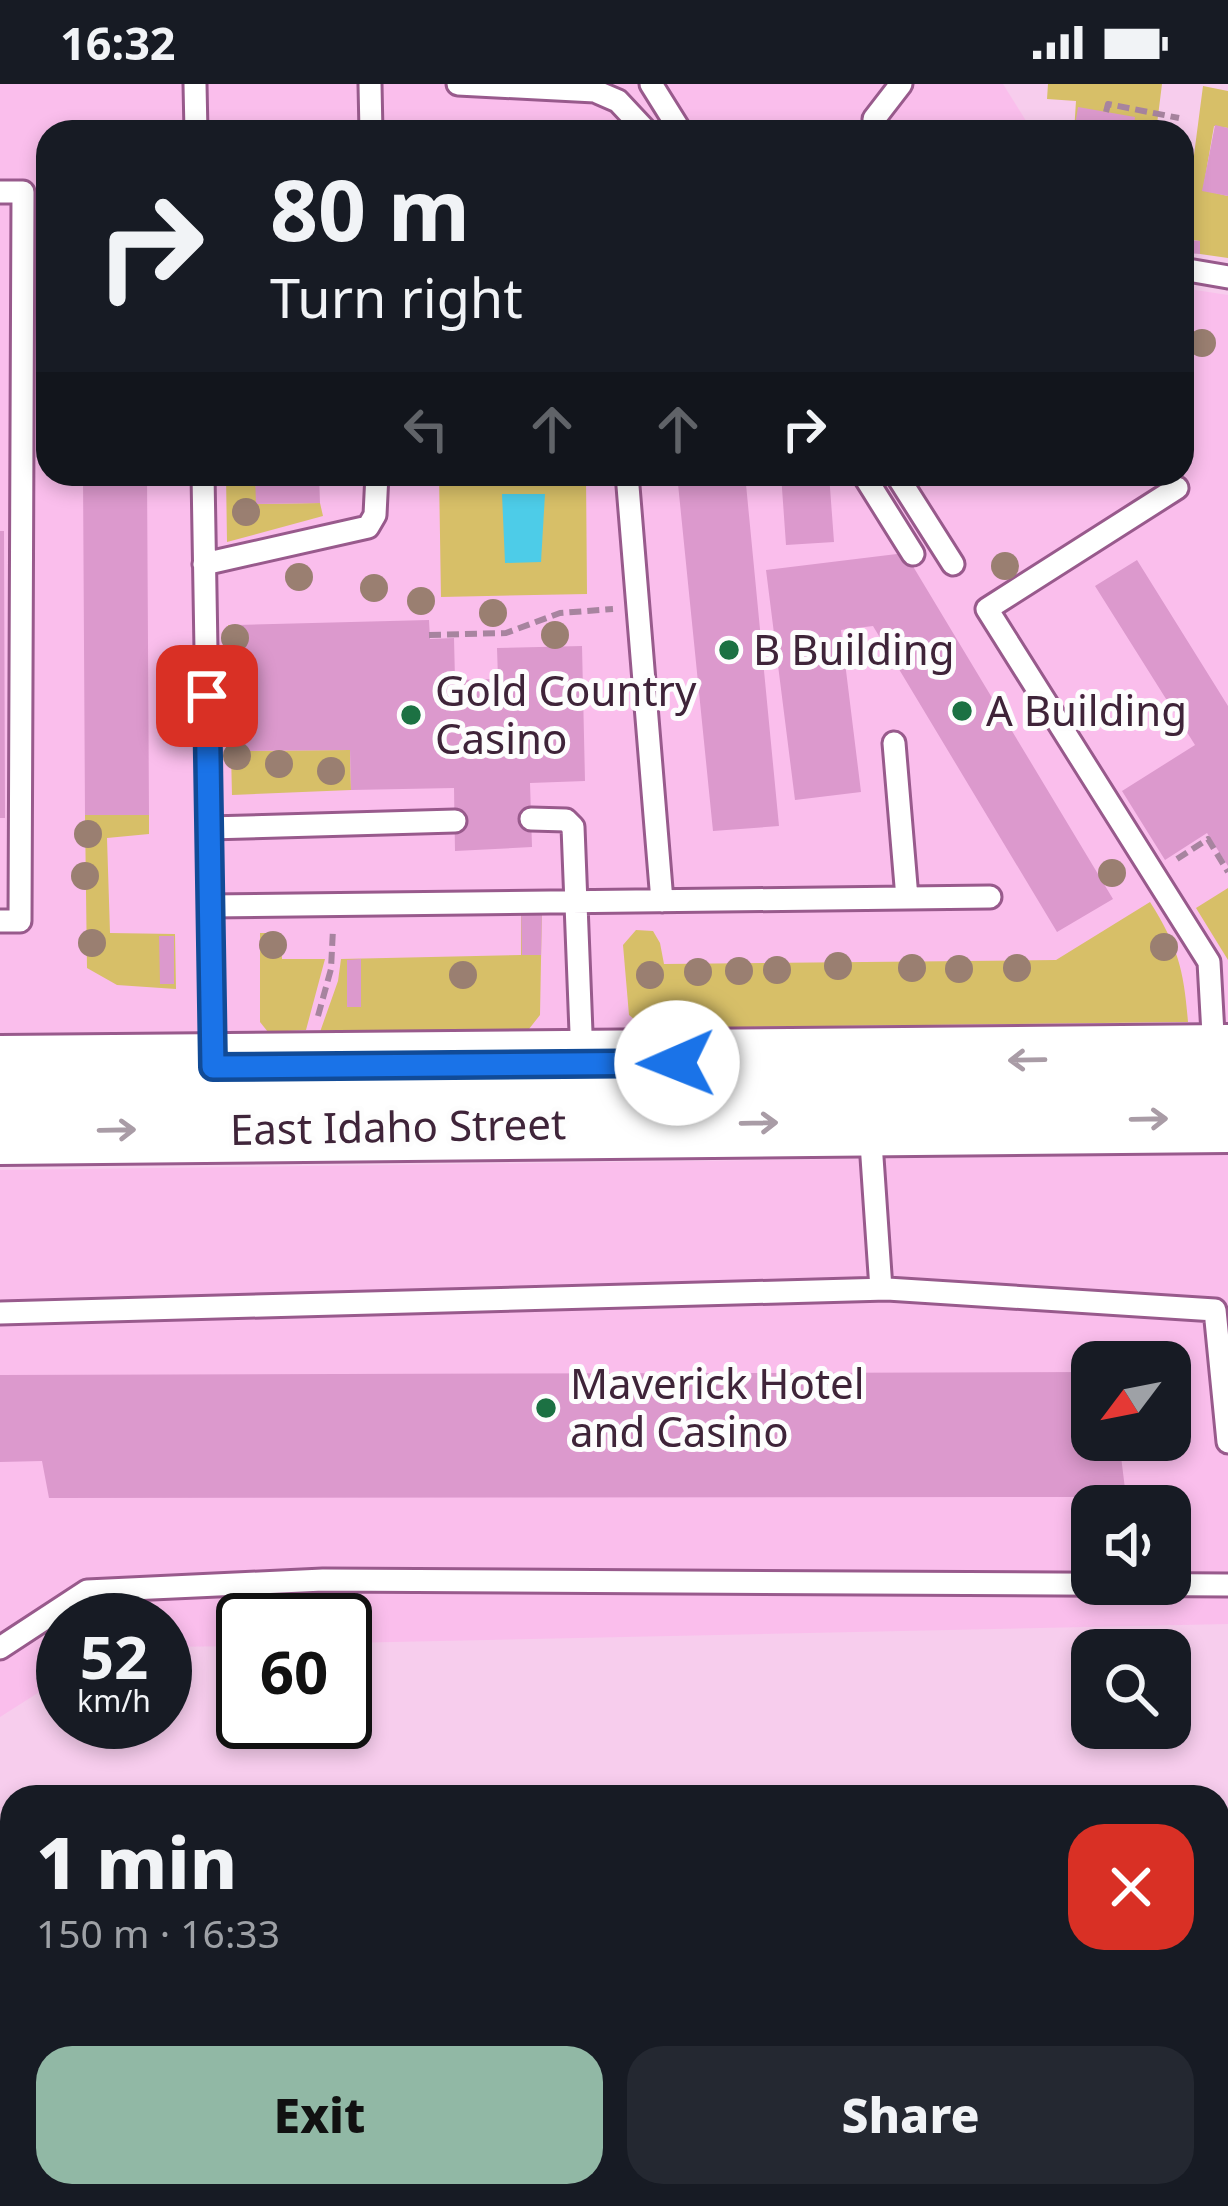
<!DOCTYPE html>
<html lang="en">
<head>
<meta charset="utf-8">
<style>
	:root { --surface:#171b24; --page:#242831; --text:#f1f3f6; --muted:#9ea1a6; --accent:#91b8a5 }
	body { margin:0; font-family:"Noto Sans",sans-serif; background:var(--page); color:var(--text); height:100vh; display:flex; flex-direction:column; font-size:45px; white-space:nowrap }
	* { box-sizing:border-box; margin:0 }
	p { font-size:39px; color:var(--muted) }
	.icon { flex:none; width:66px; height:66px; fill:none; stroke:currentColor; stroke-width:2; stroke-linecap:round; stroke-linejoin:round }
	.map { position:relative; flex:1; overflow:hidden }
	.panel { position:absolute; left:0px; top:1701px; width:1230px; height:423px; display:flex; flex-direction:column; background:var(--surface); border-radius:36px 36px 0 0; box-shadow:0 6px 18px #0003 }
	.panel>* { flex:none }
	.hud { position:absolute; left:36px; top:36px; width:1158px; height:366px; border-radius:36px; box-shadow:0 6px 18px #0003; background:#171b24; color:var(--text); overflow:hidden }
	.needle { width:78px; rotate:238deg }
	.fabs { position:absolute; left:1071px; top:1257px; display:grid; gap:24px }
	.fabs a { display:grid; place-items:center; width:120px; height:120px; border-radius:24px; background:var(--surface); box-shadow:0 6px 18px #0003; font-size:60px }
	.speed { position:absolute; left:36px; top:1509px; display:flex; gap:24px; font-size:60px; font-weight:700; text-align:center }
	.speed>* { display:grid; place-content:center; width:156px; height:156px; border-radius:50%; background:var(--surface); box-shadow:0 6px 18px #0003; line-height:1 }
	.speed small { font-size:30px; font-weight:400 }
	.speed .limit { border:6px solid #111; border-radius:18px; background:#fff; color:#111 }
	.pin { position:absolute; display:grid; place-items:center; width:102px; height:102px; color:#fff; margin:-51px; border-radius:24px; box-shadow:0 6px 18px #0006 }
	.me { position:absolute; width:132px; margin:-66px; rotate:269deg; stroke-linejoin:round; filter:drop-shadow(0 0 9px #0008) }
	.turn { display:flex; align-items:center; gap:42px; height:252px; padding:0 36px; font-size:54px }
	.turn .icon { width:156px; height:156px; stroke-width:2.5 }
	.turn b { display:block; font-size:84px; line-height:102px }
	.lanes { display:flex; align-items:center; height:114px; padding:0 36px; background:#0003; justify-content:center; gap:60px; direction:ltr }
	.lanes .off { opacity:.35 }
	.round { display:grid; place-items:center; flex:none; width:126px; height:126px; border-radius:36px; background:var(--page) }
	.overview { display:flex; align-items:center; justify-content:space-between; height:204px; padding:0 36px }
	h1 { font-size:72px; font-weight:800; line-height:90px }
	.cta { display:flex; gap:24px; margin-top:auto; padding:24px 36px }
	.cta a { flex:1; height:138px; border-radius:36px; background:var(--accent); color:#111; font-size:48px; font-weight:800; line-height:138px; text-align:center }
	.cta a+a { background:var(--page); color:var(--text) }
	.status { display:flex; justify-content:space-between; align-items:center; height:84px; padding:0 60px; background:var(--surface); direction:ltr }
	.status svg { height:33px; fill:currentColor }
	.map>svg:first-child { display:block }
</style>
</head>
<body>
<div class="status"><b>16:32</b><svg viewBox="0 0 49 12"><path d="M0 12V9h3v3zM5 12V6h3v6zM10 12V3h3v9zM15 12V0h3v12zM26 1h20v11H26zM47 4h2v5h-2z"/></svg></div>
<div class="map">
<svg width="1228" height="2122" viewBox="0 0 1228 2122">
	<rect width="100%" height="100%" fill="#f7cded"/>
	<path fill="#fabeec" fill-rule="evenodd" d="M0 0H1003L1033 48H48V390H1182V204L1228 211V938L0 953Z
		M1228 1070V1540L345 1559V1536H243V1562L165 1563V1536H63V1593L0 1633V1086ZM1092 1278H1170V1356H1092ZM1092 1422H1170V1500H1092Z"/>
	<path fill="#d7bf68" d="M1048 0H1162L1156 48H1074L1076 17 1047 15Z
		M1203 2 1228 7V44L1214 42 1203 106 1228 112V174L1200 170V157L1183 155Z
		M226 390H255L257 420 320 419 323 432 227 458Z
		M439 390H586L587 510 441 513Z
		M228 541H237L239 667 350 666 351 706 232 711Z
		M85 731H149V750L107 754 110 849 175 850 176 905 117 901 87 884Z
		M1228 804V876L1196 824Z
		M1150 818C1178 862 1184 887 1188 938L645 944 629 931 623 861 636 846 653 847 660 859 664 880 1056 876Z
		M521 822H542L540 931 529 945 320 948 338 897 341 875 521 871Z
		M260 849H281L282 875H325L306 946 268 948 260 938Z"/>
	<path fill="#4dcce8" d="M502 410H545L541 478 505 479Z"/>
	<path fill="#dc99cd" d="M1078 23 1135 33 1133 48H1074Z
		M1215 41 1228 44V112L1202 107Z
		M1188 156 1200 157V170L1186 169Z
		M83 390H147L149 731H85Z
		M255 390H319L320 419 256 420Z
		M677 390H745L779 742 713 747Z
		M781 390H829L834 458 786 461Z
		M0 447H4L5 734H0Z
		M905 469 1113 815 1057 848 873 542 841 546 861 708 795 716 766 486Z
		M1137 476 1228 622V782L1207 749 1165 776 1122 707 1195 661 1095 502Z
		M429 536 430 555 454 554 455 596 498 595 497 564 582 562 585 697 530 699 532 763 455 767 454 704 351 706 350 666 239 667 237 541Z
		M521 822H542L541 871H522Z
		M159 852H174V900H160Z
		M361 875V923H347V876Z
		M1092 1288V1356H1119L1126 1413 49 1414 42 1377 0 1378V1291Z"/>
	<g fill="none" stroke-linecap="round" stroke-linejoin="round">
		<g stroke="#985a8c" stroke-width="27">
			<path id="lane" d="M195 0 196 48
				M370 0 371 48
				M458 0 595 7 618 17 647 48
				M651 0 681 48
				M874 35 901 0
				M0 108H23L20 837H0
				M1182 185 1228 193
				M203 390 213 978
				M627 390 662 817
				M863 390 913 470
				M896 390 953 480
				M1177 404 987 525 1209 878 1214 968
				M204 480 368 443 375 431 377 390
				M894 659 907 814
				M531 735 566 736 573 743 582 974
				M209 744 455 737
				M210 822 990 813
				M870 1044 881 1205
				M0 1229 887 1205 1215 1226 1228 1358
				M0 1564 87 1507 323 1496 1228 1501"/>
		</g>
		<g stroke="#985a8c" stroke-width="48">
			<path id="street" d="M1218 1789H1228
				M0 1799H12
				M835 2122V2112"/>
		</g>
		<g stroke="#985a8c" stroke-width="72">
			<path id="primary" d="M0 985 1228 974
				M0 1047 1228 1035"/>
		</g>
		<path stroke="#a7849f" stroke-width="6" stroke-dasharray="12 6" stroke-linecap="butt" d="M1106 28 1108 20 1179 34
			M429 551 506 549 560 529 613 525
			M1177 775 1208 755 1228 788
			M318 932 331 885 333 845"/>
		<use href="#lane" stroke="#fff" stroke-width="21"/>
		<use href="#street" stroke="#fff" stroke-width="42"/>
		<use href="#primary" stroke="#fff" stroke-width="66"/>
	</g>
	<g fill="#9a7f71">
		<circle cx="1202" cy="259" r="14"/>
		<circle cx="246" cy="428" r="14"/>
		<circle cx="1005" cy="482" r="14"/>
		<circle cx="299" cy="493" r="14"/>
		<circle cx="374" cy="504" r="14"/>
		<circle cx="421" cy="517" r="14"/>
		<circle cx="493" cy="529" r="14"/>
		<circle cx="555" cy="551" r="14"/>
		<circle cx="235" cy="554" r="14"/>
		<circle cx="237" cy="672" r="14"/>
		<circle cx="279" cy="680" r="14"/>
		<circle cx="331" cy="687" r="14"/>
		<circle cx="88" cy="750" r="14"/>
		<circle cx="1112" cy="789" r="14"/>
		<circle cx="85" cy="792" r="14"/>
		<circle cx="92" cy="859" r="14"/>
		<circle cx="273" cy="861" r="14"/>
		<circle cx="1164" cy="863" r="14"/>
		<circle cx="838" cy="882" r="14"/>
		<circle cx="912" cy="884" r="14"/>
		<circle cx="1017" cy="884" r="14"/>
		<circle cx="959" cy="885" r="14"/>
		<circle cx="777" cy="886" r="14"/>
		<circle cx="739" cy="887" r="14"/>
		<circle cx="698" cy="888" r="14"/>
		<circle cx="463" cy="891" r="14"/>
		<circle cx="650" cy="891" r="14"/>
	</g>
	<defs><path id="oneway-shaft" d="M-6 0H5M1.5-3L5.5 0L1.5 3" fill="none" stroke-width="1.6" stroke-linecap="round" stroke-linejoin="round" transform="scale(3)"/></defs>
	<g stroke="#a99ca6">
		<use href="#oneway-shaft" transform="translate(1027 976) rotate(179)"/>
		<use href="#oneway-shaft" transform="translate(1149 1035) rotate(-1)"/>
		<use href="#oneway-shaft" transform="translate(759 1039) rotate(-1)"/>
		<use href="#oneway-shaft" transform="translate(117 1046) rotate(-1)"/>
	</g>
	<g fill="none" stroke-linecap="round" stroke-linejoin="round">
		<g stroke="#114b97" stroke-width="30">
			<path id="route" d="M207 612 213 983 677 979"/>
		</g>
		<use href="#route" stroke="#1a73e8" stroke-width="21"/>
	</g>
	<g fill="#1c7143" stroke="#fdfdfd" stroke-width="4.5">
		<circle cx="729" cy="566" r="12"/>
		<circle cx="962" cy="627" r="12"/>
		<circle cx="411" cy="631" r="12"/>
		<circle cx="546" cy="1324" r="12"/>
	</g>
	<g text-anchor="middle" stroke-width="10" stroke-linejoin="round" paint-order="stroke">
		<g font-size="42" fill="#3f2439" stroke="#fdfdfd" text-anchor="start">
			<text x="753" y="581">B Building</text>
			<text x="435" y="622">Gold Country<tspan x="435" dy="48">Casino</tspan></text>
			<text x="986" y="642">A Building</text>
			<text x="570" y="1315">Maverick Hotel<tspan x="570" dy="48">and Casino</tspan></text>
		</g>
		<g font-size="42" fill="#3f2439" stroke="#fdfdfd">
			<text transform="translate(398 1043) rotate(-1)" y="15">East Idaho Street</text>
		</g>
	</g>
</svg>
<div class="fabs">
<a><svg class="needle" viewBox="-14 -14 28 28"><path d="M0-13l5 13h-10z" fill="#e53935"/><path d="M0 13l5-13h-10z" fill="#9ea1a6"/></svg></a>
<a><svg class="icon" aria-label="sound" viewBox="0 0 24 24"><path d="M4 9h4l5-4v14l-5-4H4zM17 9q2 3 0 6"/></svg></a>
<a><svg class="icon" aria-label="search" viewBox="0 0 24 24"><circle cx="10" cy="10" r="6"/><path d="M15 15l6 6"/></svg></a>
</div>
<div class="speed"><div>52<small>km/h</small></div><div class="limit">60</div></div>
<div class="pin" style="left:207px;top:612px;background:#d93025"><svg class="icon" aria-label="arrive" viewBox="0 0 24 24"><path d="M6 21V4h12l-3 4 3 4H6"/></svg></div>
<svg class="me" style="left:677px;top:979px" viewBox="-20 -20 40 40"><circle r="19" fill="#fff"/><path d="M0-13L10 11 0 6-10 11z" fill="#1a73e8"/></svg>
<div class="hud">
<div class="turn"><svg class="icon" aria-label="right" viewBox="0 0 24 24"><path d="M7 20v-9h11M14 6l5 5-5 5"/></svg><div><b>80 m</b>Turn right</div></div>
<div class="lanes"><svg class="icon off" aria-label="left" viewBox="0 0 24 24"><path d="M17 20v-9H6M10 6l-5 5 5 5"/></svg><svg class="icon off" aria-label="ahead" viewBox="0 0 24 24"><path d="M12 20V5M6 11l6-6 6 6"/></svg><svg class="icon off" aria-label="ahead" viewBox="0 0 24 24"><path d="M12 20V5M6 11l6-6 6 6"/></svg><svg class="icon" aria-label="right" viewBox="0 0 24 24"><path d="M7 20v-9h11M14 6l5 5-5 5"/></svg></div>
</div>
<section class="panel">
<div class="overview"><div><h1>1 min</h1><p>150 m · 16:33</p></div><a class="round" style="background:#d93025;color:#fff"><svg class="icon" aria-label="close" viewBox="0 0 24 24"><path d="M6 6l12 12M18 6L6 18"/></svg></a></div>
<div class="cta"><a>Exit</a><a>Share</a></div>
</section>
</div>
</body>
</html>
